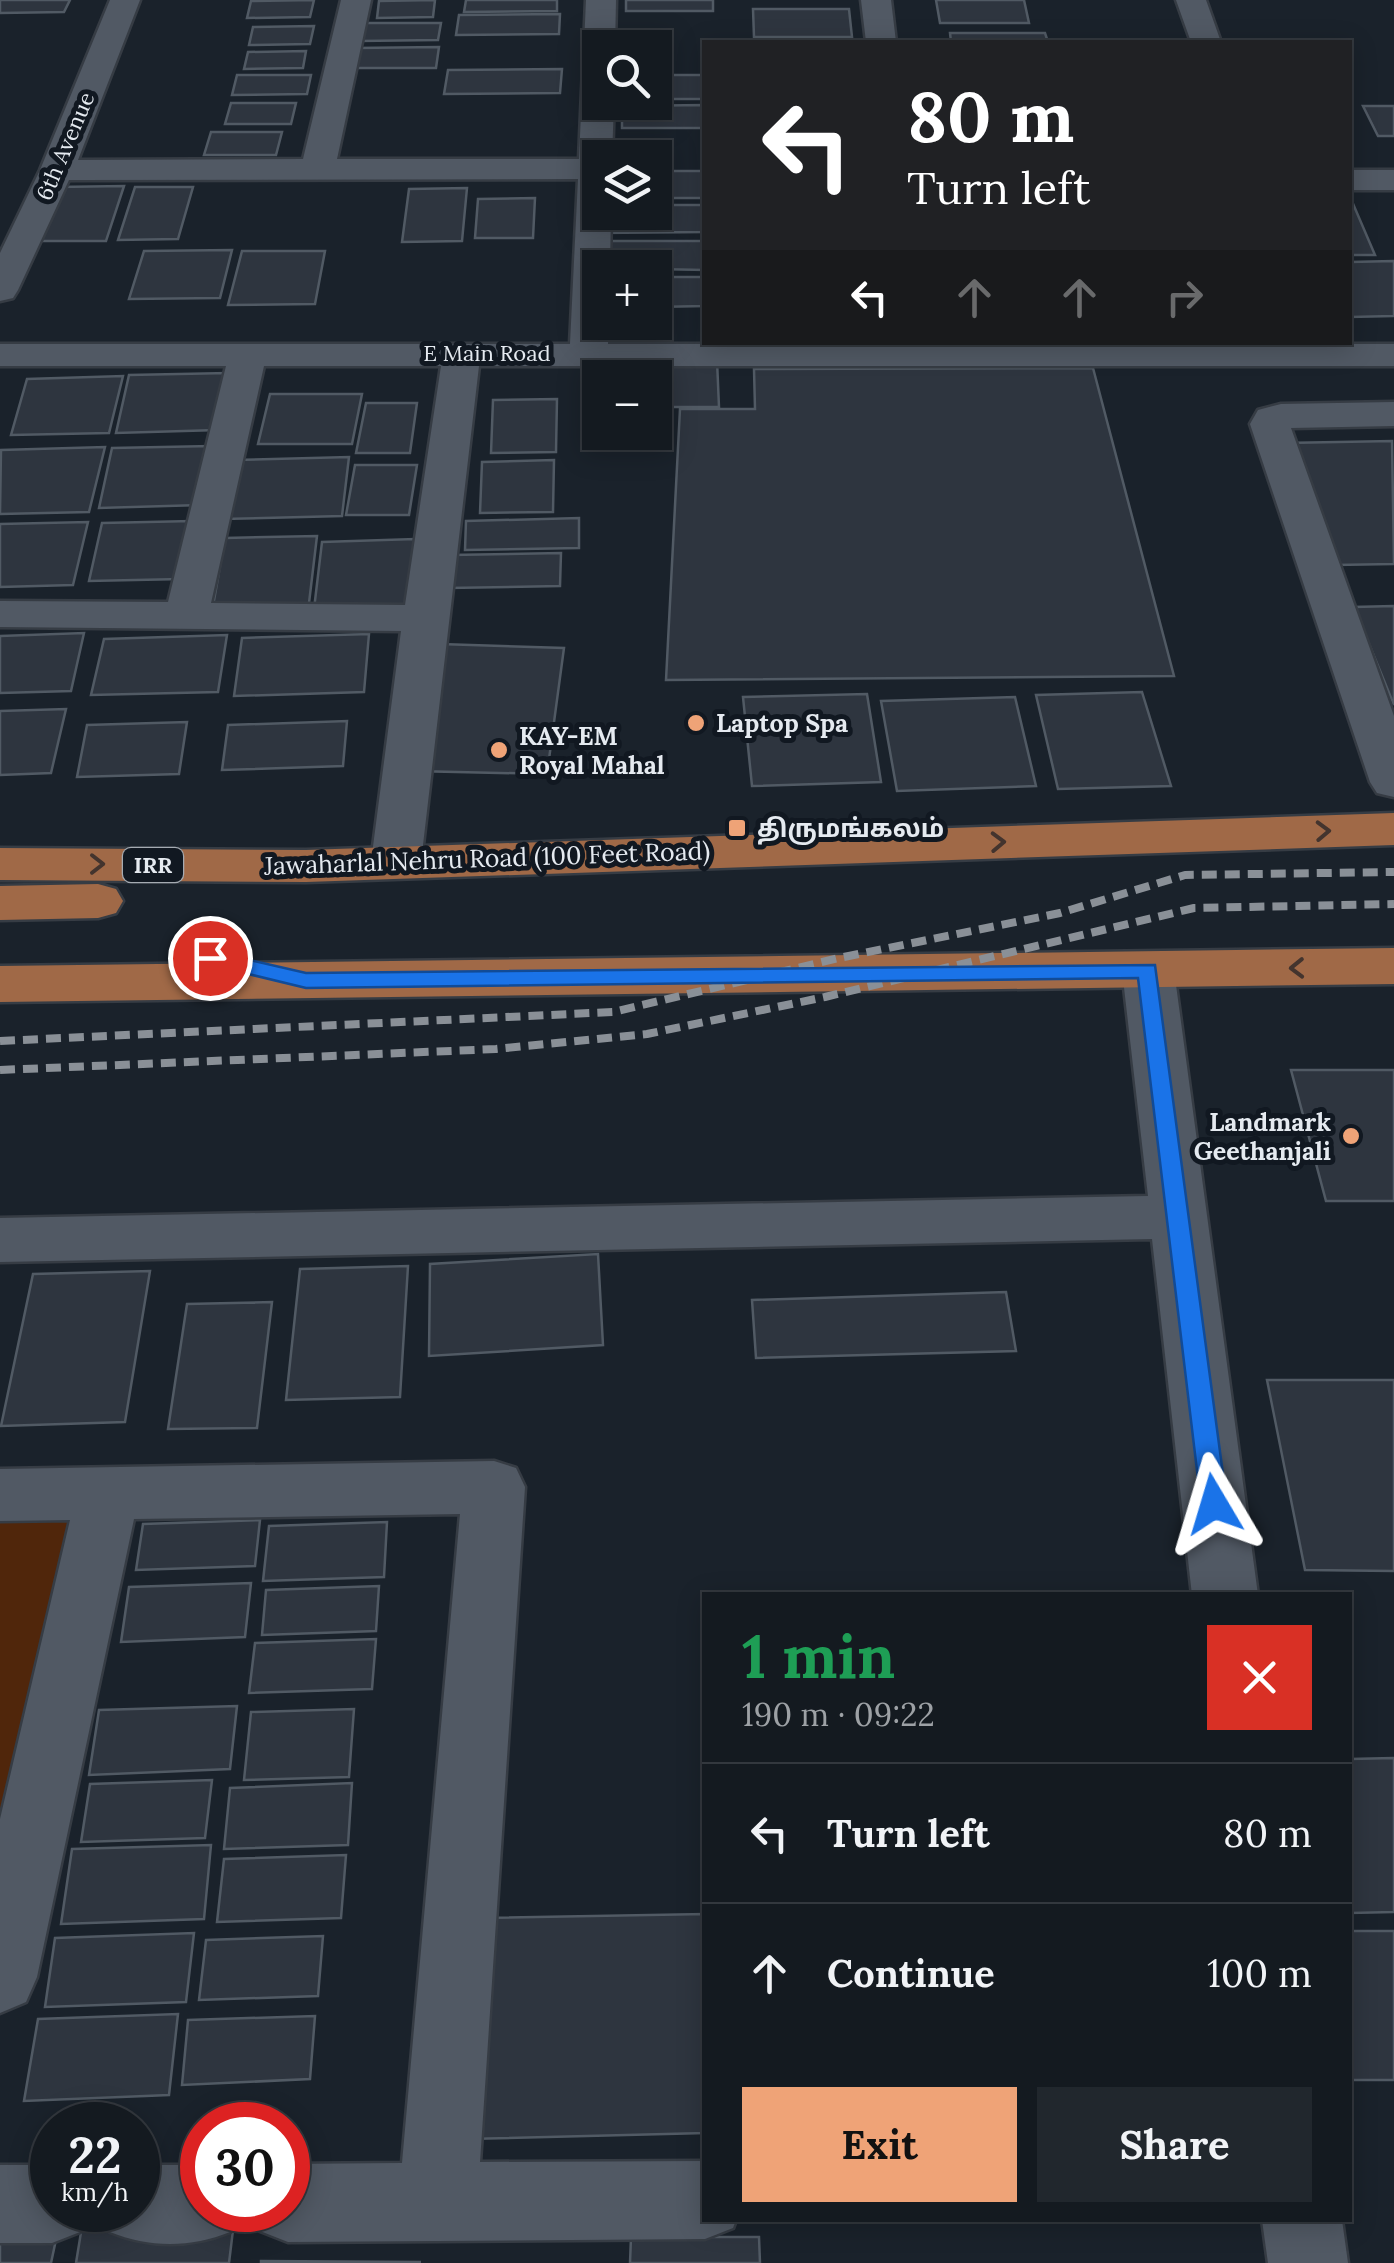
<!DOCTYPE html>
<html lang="en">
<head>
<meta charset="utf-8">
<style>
	:root { --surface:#141a20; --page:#21272d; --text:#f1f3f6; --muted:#9da1a5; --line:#33383e; --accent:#efa377 }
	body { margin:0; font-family:Lora,"Noto Sans Tamil",serif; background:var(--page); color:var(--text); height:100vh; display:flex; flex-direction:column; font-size:38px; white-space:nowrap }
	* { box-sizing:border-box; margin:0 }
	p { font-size:32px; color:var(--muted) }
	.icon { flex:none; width:55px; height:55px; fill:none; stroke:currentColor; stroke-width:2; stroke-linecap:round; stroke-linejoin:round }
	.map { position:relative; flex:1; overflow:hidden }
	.side { position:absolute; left:702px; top:1592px; width:650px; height:630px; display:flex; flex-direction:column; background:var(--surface); border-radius:0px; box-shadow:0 5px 25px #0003,0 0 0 2px var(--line) }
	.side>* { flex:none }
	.hud { position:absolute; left:702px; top:40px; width:650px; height:305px; border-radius:0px; box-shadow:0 5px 25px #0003,0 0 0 2px var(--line); background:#202124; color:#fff; overflow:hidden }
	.controls { position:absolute; left:582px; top:30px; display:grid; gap:20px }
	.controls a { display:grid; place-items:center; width:90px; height:90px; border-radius:0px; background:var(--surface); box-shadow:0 5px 25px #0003,0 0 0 2px var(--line); font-size:50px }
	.speed { position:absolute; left:30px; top:2102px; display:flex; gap:20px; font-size:50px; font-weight:700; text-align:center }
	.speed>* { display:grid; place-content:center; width:130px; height:130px; border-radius:50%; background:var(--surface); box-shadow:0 5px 25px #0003,0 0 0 2px var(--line); line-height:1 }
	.speed small { font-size:25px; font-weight:400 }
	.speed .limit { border:15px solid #d22; background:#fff; color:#111 }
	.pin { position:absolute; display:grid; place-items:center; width:85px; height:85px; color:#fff; margin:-42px; border:5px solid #fff; border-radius:50%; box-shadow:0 2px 10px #0007 }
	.me { position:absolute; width:110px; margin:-55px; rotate:353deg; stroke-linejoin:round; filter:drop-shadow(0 0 8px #0008) }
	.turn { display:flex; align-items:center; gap:35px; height:210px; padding:0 40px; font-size:45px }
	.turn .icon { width:130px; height:130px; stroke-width:2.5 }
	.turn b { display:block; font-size:70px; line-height:85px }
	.lanes { display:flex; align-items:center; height:95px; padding:0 40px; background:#0003; justify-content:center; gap:50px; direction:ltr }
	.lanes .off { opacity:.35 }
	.round { display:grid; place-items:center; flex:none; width:105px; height:105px; border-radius:0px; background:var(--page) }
	.overview { display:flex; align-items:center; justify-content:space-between; height:170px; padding:0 40px }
	h1 { font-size:60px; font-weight:800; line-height:75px; color:#1e9e55 }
	.action { display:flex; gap:20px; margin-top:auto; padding:20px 40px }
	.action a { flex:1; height:115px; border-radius:0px; background:var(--accent); color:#111; font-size:40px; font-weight:800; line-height:115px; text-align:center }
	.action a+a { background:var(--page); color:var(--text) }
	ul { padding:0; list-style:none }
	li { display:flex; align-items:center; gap:30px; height:140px; padding:0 40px; border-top:2px solid var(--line) }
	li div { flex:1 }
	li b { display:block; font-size:38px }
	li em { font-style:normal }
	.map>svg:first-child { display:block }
</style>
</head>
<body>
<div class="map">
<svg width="1394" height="2263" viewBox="0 0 1394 2263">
	<rect width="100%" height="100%" fill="#1a222b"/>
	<path fill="#50260b" d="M108 1492 0 1977V1495Z"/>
	<path fill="#2e353f" stroke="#515a64" stroke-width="2.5" d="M0 0H70L64 12 0 13Z
		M314 0 310 17 247 18 251 1Z
		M435 0 433 17 377 18 379 1Z
		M466 0H557V11L464 12Z
		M626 0H713V11H626Z
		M936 0H1024L1029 23H940Z
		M753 9H849L852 37H754Z
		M560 14 559 34 456 35 459 15Z
		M364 23H441L438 40 360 41Z
		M314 26 310 44 249 45 253 27Z
		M950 33H1045L1048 42H951Z
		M439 47 436 68H350L355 48Z
		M306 51 303 68 244 69 248 52Z
		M562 69 560 93 444 94 448 70Z
		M237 75H311L307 94 232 95Z
		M655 75H705V99H655Z
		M231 103H296L291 124H225Z
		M705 105V128H622V106Z
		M1363 106H1394V136H1378Z
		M211 132H282L276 155H204Z
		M655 171H705V198H655Z
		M124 186 106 241H35L56 187Z
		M135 187H193L178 239 118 240Z
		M467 188 462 241 402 242 409 189Z
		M535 198 533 238H475L478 199Z
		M1350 199H1351L1375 255H1350Z
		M655 205H705V232L599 233 600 212H655Z
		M603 241H705V270L603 268Z
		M232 250 220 298 129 299 144 251Z
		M242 251H325L315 304 228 305Z
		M1394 261V316L1350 317V262Z
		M655 277H705V306L655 307Z
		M717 360 719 407H655L654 361Z
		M1093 368 1174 676 666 680 680 409H755L754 369Z
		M228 373 218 430 116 433 129 375Z
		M123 376 109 433 11 435 27 379Z
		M270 394H362L352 444H258Z
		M557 399 556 452 491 453 493 400Z
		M366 403H417L410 453H356Z
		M1392 441 1394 564 1335 565 1284 443Z
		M211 446 201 505 99 508 112 448Z
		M105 447 89 512 0 514 1 450Z
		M349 457 342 516 223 519 234 460Z
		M554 460 553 512 480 513 482 462Z
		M355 465H417L409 515H346Z
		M579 518V548L465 550 466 521Z
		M192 521 182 579 89 581 102 523Z
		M88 522 73 585 0 587V524Z
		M317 536 309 603 213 606 225 538Z
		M415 539 411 606 314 609 322 542Z
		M561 553 560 586 448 588 450 555Z
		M1394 606V705L1354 607Z
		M84 633 71 691 0 693V636Z
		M369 634 364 692 234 696 242 638Z
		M227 635 218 692 91 695 104 639Z
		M440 644 564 648 547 774 414 771Z
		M1142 692 1171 786 1058 789 1036 695Z
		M867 694 881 782 752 786 743 697Z
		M1015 697 1036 786 897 791 881 701Z
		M66 709 51 773 0 775V711Z
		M347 721 343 766 222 770 228 725Z
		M187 722 179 774 77 777 87 725Z
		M1291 1070H1394V1201H1326Z
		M598 1254 603 1345 429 1356 430 1264Z
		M408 1266 400 1397 286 1400 300 1269Z
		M150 1271 125 1422 1 1426 33 1274Z
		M1006 1292 1016 1351 756 1358 752 1300Z
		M272 1302 257 1428 168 1429 187 1304Z
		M1267 1380H1394V1571L1305 1570Z
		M260 1520 255 1566 136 1570 143 1524Z
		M387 1522 384 1577 263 1581 269 1526Z
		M251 1583 245 1637 121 1642 129 1587Z
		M379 1586 376 1631 262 1635 266 1590Z
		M376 1639 372 1689 249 1693 255 1643Z
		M237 1706 230 1769 89 1775 99 1710Z
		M354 1709 349 1777 244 1780 251 1712Z
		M1394 1758V1912L1350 1913V1759Z
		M212 1780 205 1838 81 1842 90 1784Z
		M352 1783 348 1845 224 1849 230 1788Z
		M211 1845 204 1919 61 1924 72 1849Z
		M346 1855 341 1918 217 1922 224 1859Z
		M705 1914V2133L467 2139 477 1918Z
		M1350 1931H1394V2080H1350Z
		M194 1933 186 2002 45 2007 55 1938Z
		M323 1936 318 1996 199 2000 206 1940Z
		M178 2014 169 2095 24 2101 38 2019Z
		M315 2016 310 2079 182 2085 188 2020Z
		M83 2220 234 2222 229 2263H76Z
		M0 2234 57 2235 51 2263H0Z
		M631 2237H759L760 2263H630Z
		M261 2261 421 2262 261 2263Z"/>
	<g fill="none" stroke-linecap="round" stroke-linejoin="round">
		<g stroke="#363c44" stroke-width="5">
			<path id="street" d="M110 0H140L78 160 303 159 341 0H371L337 159H579L586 0H616L615 48H600V102H614L612 158H600V212H611L610 268H600V322H609L608 344H1394V366H479L421 862 413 873 396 878 379 873 371 862 401 631 0 627V601L168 602 226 366H0V344H570L578 179 69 180 18 290 13 298 0 301V253L40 170ZM264 366H441L405 605 211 603Z
				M861 0H891L896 42H866Z
				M1176 0H1206L1221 42H1191Z
				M1350 170H1394V190H1350Z
				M1394 402V426L1291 428 1394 716V797L1377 793 1370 782 1250 424 1258 410 1281 404Z
				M1148 952 1166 958 1174 970 1258 1595H1192L1152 1239 0 1262V1218L1148 1196 1122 970 1130 958Z
				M494 1461 516 1468 525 1487 480 2162 705 2161V2220H736L733 2228 705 2239 288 2242 260 2231 252 2210H288V2164L402 2163 460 1514 134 1519 37 1977 26 2002 0 2013V1819L70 1520 0 1521V1469Z
				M0 2165H52V2210H89L80 2232 52 2243H0Z
				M138 2165H202V2210H239L230 2232C191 2248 149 2248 110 2232L101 2210H138Z
				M1262 2220H1342L1348 2263H1268Z"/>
		</g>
		<g stroke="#363c44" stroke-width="5">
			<path id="primary" d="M1394 813V845L306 882 0 880V848L306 850Z
				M98 884 116 889 123 901 116 913 98 918 0 920V886Z
				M1394 948V984L0 1002V966Z"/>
		</g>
		<use href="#street" fill="#515964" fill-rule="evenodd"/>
		<use href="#primary" fill="#a06947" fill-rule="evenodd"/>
		<path stroke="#8a9097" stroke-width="8" stroke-dasharray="15 8" stroke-linecap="butt" d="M0 1041 613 1012 839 958 1060 913 1185 875 1394 872
			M0 1070 496 1049 647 1034 825 997 1194 908 1394 904"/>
	</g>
	<defs><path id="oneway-chevron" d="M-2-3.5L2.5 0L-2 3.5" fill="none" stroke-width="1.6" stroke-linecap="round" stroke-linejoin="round" transform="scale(2.5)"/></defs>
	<g stroke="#43342e">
		<use href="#oneway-chevron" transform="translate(1323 831) rotate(-2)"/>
		<use href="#oneway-chevron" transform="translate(998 842) rotate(-2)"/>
		<use href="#oneway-chevron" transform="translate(97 864)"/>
		<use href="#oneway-chevron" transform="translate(1297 968) rotate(179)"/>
	</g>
	<path fill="#1a73e8" stroke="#114b97" stroke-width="2.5" d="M210 951 306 973 1155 965 1227 1504 1223 1512 1214 1515 1205 1512 1201 1504 1138 978 306 988 203 963 200 958Z"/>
	<g fill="#efa377" stroke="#111821" stroke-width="4">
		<circle cx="696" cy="723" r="10"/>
		<circle cx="499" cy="750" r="10"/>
		<rect x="727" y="818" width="20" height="20" rx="5"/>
		<circle cx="1351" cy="1136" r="10"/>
	</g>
	<g text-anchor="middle" stroke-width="10" stroke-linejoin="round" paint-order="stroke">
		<g font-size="22" fill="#e5eaf0" stroke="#111821">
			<text transform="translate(65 146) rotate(-67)" y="8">6th Avenue</text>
			<text x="487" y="361">E Main Road</text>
		</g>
		<rect fill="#111821" stroke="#a5abb2" stroke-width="2.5" x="123" y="848" width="60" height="34" rx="8"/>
		<g font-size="22" font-weight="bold" fill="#e5eaf0">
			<text x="153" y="873">IRR</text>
		</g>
		<g font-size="25" font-weight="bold" fill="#e5eaf0" stroke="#111821" text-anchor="start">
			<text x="716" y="732">Laptop Spa</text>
			<text x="519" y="745">KAY-EM<tspan x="519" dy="29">Royal Mahal</tspan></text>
			<text x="757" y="837">திருமங்கலம்</text>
			<text x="1331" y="1131" text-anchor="end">Landmark<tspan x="1331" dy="29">Geethanjali</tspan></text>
		</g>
		<g font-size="25" fill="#e5eaf0" stroke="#111821">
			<text transform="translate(487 858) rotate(-2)" y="9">Jawaharlal Nehru Road (100 Feet Road)</text>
		</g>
	</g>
</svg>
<div class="controls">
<a><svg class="icon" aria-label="search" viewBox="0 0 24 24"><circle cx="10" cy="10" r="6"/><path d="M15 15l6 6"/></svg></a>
<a><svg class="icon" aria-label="layers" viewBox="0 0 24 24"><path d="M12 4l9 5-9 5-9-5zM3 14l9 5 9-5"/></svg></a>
<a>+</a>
<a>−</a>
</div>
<div class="speed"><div>22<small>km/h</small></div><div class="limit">30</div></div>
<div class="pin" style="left:210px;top:958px;background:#d93025"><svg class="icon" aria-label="arrive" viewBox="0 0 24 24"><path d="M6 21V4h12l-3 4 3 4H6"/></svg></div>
<svg class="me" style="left:1214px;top:1504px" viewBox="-20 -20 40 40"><path d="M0-17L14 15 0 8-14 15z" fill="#1a73e8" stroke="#fff" stroke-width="4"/></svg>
<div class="hud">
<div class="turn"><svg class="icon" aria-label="left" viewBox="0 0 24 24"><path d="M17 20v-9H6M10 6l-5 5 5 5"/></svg><div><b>80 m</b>Turn left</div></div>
<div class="lanes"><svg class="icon" aria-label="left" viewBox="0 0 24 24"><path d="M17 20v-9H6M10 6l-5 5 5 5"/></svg><svg class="icon off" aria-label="ahead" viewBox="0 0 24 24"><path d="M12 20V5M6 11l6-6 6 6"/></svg><svg class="icon off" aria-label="ahead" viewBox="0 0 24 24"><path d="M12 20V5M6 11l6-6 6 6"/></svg><svg class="icon off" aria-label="right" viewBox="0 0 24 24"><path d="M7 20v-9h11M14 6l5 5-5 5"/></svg></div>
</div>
<section class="side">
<div class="overview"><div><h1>1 min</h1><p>190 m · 09:22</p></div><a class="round" style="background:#d93025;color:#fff"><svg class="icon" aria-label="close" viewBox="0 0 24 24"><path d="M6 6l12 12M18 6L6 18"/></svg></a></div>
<ul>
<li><svg class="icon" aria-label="left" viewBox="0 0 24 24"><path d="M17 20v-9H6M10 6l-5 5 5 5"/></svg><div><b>Turn left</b></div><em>80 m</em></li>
<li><svg class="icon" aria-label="ahead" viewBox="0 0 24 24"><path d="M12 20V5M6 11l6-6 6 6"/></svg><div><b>Continue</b></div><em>100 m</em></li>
</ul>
<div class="action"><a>Exit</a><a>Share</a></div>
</section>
</div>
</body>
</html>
